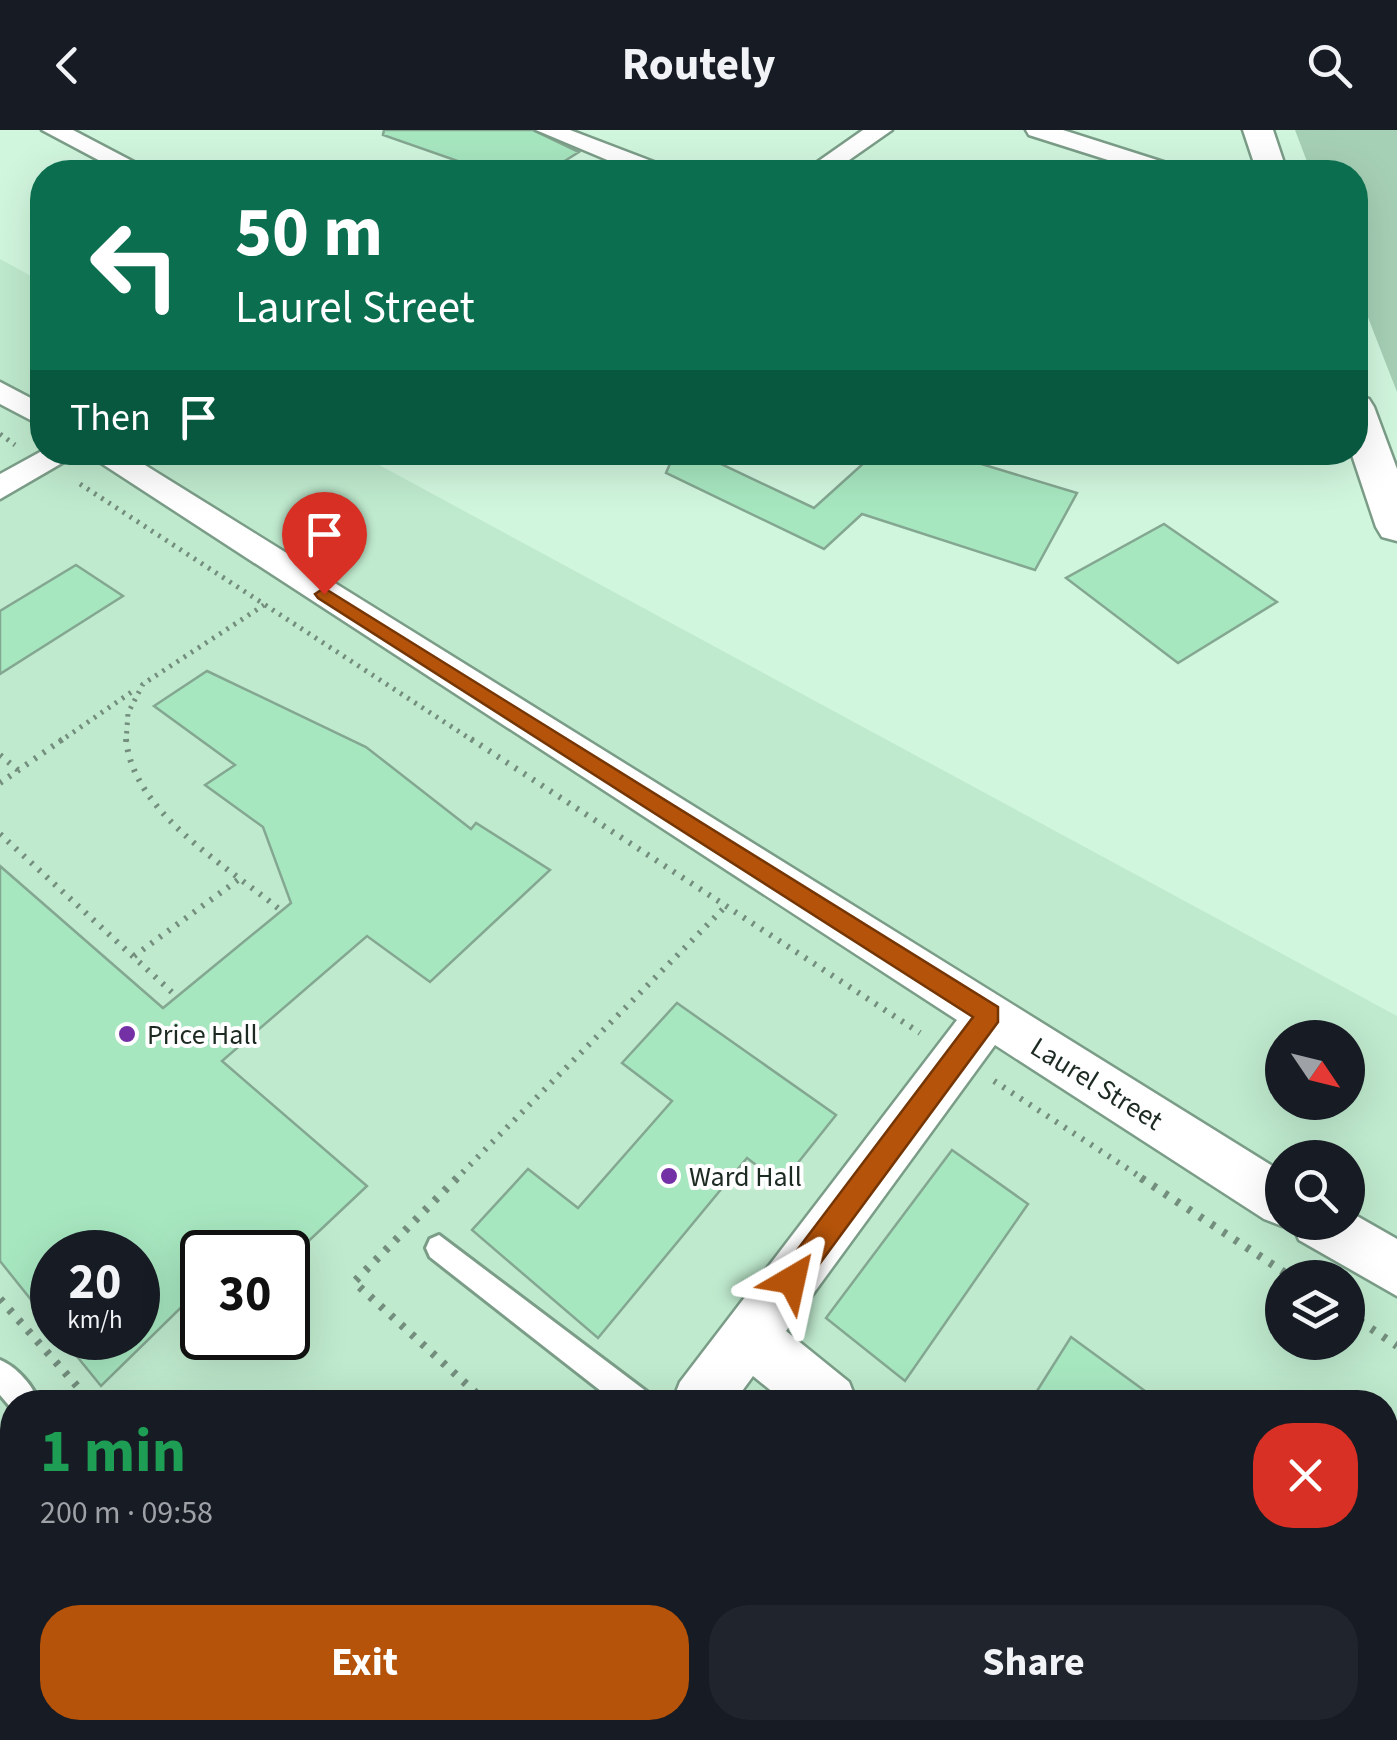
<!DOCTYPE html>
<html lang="en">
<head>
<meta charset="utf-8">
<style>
	:root { --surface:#171b24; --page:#20242c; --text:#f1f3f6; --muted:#9ea1a6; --accent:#b45309 }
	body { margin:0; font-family:"Source Sans 3",sans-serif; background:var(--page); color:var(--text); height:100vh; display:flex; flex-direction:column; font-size:38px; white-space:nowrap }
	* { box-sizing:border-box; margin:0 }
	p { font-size:32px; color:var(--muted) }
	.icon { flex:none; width:55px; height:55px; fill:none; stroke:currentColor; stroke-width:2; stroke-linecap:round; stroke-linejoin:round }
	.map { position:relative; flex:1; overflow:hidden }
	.drawer { position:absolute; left:0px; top:1260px; width:1398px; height:350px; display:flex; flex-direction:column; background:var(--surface); border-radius:40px 40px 0 0; box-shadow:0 10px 40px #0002 }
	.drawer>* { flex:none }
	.hud { position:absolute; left:30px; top:30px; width:1338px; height:305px; border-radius:40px; box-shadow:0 10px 40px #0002; background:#0b6e4f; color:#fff; overflow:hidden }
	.needle { width:65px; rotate:125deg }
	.controls { position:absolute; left:1265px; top:890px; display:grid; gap:20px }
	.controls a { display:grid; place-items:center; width:100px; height:100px; border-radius:50%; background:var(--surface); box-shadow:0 10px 40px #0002; font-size:50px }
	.speed { position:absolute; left:30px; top:1100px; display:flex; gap:20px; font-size:50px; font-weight:700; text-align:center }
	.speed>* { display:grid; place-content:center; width:130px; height:130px; border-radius:50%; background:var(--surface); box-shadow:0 10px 40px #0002; line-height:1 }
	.speed small { font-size:25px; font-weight:400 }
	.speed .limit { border:5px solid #111; border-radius:15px; background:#fff; color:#111 }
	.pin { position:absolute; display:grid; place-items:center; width:85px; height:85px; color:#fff; margin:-102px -42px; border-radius:50% 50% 50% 0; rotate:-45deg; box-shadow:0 0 10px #0007 }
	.pin .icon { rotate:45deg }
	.me { position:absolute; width:110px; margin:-55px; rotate:36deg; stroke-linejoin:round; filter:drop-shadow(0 0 8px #0008) }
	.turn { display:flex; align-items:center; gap:35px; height:210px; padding:0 40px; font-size:45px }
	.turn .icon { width:130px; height:130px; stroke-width:2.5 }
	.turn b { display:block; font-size:70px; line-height:85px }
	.then { display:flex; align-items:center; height:95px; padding:0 40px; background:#0003; gap:20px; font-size:38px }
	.round { display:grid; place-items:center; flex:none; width:105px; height:105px; border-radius:40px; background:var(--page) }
	.overview { display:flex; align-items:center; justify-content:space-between; height:170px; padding:0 40px }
	h1 { font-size:60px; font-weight:700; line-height:75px; color:#1e9e55 }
	.cta { display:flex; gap:20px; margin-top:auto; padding:20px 40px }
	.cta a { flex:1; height:115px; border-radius:40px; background:var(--accent); color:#fff; font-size:40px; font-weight:700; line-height:115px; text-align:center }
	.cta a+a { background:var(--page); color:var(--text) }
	header { display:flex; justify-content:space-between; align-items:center; height:130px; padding:0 40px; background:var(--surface); font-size:45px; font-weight:700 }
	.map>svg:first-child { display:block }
</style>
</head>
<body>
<header><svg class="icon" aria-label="back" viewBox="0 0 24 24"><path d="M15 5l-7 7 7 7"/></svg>Routely<svg class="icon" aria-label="search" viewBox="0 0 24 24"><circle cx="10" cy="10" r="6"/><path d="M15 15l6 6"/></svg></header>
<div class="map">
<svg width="1397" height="1610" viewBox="0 0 1397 1610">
	<rect width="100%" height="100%" fill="#d1f6de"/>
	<path fill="#bfeace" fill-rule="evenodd" d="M0 129 42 152V322L357 323 1397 886V1610H0ZM1282 908H1348V972H1282ZM1282 1028H1348V1092H1282ZM52 1122H138V1208H52ZM202 1122H288V1208H202ZM1282 1148H1348V1212H1282ZM12 1272H1385V1598H12Z"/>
	<path fill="#a6d0b6" d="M1295 0H1397V262L1355 154V42H1311Z"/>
	<path fill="#a7e7c0" stroke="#84a791" stroke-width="2.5" d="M384 0H533L579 22 547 42H489L383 5Z
		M675 322H696L814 378 876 322H942L1077 363 1035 440 862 384 824 419 666 343Z
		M1164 394 1277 472 1178 533 1066 448Z
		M76 435 123 466 0 544V481Z
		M207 541 366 617 471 699 476 693 550 740 430 852 367 806 222 931 367 1056 297 1122H202V1157L101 1256 62 1208H138V1122H52V1196L0 1131V736L163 878 291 773 263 697 205 655 235 635 154 576Z
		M677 873 836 985 781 1054 747 1028 598 1208 472 1100 528 1039 578 1078 672 971 622 933Z
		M952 1020 1028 1074 905 1251 826 1188Z
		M1071 1207 1160 1272H1030Z"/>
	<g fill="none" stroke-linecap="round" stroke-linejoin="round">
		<g stroke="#7b9d88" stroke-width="6">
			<path id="lane" d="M439 1105 647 1262 651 1272H615L430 1127 426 1118 430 1109Z
				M0 1230C17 1237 33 1256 39 1272H12V1279L0 1265Z
				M1211 1598H1253L1259 1610H1216Z"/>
		</g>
		<g stroke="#7b9d88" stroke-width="5">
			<path id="street" d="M42 0H73L153 42H121Z
				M536 0H570L667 37 671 42H636Z
				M863 0H892L832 42H803Z
				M1026 0H1063L1179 37 1183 42H1146L1029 5Z
				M0 252 42 274V296L0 274Z
				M42 321 81 322 0 369V344Z
				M84 322H124L1282 1042V1092H1291L1282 1096 1264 1089 995 915 786 1201 849 1252 857 1272H785L753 1246 734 1272H672L680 1252 957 890Z
				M1348 1081 1397 1109V1166L1299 1110 1291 1092H1348Z
				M978 1598H1053L1058 1610H983Z
				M1080 1598H1148L1143 1610H1075Z"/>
		</g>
		<g stroke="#7b9d88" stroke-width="5">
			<path id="secondary" d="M1243 0H1273L1287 42H1257Z
				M1355 265 1369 269 1374 277 1397 339V411L1382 407 1376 397 1351 322H1355Z"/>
		</g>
		<path stroke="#748e7e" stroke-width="5" stroke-dasharray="2.5 6" stroke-linecap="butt" d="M0 304 15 315
			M80 354 475 612
			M59 612 133 561
			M126 612 128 583 143 554 264 475"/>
		<path stroke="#748e7e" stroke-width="6" stroke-dasharray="2.5 8" stroke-linecap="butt" d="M126 609C133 683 226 735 279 779
			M471 609 920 903
			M0 625 18 640
			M0 653 63 609
			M0 704 176 866
			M134 826 242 747
			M994 951 1145 1050
			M455 1050 726 776"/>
		<path stroke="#748e7e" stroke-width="8" stroke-dasharray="4 10" stroke-linecap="butt" d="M457 1048 354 1152 486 1272
			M1141 1048 1293 1148
			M0 1169 91 1272
			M1348 1183 1397 1216
			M0 1509 12 1495
			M236 1598 247 1610
			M833 1598 847 1610
			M716 1610 725 1598"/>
		<use href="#lane" fill="#fff" fill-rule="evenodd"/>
		<use href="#street" fill="#fff" fill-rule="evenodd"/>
		<use href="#secondary" fill="#fff" fill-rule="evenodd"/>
	</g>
	<path fill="#b45309" stroke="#753606" stroke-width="2.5" d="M324 458 998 877V892L801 1159 792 1163 782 1159 778 1150 782 1140 973 887 318 468 315 464Z"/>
	<g fill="#7431a5" stroke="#fff" stroke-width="4">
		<circle cx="127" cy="904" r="10"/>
		<circle cx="669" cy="1046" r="10"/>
	</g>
	<g text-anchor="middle" stroke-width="8" stroke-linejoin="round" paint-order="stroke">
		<g font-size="28" fill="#1c2a22" stroke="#fff" text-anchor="start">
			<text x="147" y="914">Price Hall</text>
			<text x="689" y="1056">Ward Hall</text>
		</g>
		<g font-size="28" fill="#1c2a22" stroke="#fff">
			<text transform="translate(1097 953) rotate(32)" y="10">Laurel Street</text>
		</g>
	</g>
</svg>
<div class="controls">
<a><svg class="needle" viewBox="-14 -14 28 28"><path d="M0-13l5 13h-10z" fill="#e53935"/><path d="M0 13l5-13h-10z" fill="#9ea1a6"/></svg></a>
<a><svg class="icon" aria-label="search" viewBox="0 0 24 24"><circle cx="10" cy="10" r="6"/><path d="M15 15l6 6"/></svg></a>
<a><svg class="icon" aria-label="layers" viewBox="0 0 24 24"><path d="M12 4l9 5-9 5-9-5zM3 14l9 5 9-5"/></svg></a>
</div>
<div class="speed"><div>20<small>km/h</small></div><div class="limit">30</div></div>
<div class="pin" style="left:324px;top:464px;background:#d93025"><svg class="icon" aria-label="arrive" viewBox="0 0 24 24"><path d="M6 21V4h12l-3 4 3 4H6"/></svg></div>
<svg class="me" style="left:792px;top:1150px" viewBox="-20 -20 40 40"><path d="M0-17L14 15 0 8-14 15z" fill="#b45309" stroke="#fff" stroke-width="4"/></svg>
<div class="hud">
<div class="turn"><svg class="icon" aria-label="left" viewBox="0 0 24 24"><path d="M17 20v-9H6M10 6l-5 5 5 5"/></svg><div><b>50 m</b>Laurel Street</div></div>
<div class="then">Then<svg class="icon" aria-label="arrive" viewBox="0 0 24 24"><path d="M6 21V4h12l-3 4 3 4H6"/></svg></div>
</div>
<section class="drawer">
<div class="overview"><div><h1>1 min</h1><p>200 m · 09:58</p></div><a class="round" style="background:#d93025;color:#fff"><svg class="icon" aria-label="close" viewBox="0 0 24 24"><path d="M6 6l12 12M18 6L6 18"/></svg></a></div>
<div class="cta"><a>Exit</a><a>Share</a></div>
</section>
</div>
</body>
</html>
